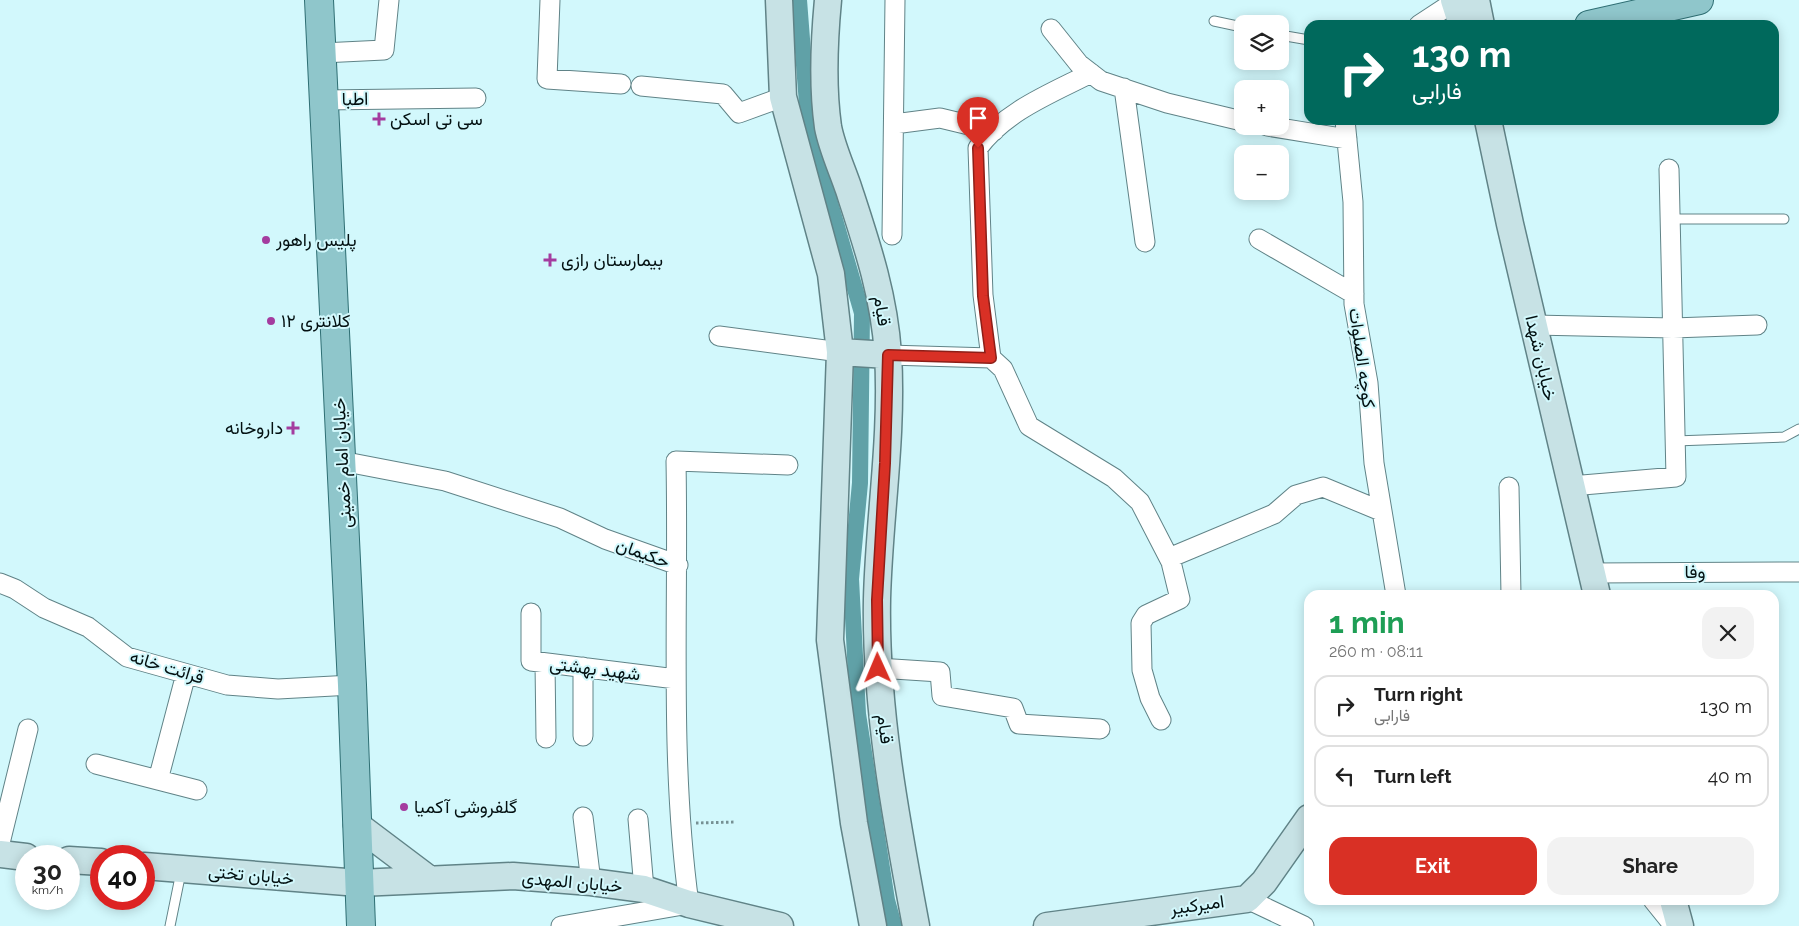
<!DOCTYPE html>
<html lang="en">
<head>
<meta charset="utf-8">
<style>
	:root { --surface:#fff; --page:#f2f2f2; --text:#222; --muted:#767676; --line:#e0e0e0; --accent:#d93025 }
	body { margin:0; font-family:Raleway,Vazirmatn,sans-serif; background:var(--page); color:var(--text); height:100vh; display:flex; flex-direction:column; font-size:19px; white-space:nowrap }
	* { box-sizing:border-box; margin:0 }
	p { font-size:16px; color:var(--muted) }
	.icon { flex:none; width:28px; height:28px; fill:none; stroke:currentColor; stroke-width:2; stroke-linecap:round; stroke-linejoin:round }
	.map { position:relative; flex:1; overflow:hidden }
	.panel { position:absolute; left:1304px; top:590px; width:475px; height:315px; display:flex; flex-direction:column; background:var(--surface); border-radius:15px; box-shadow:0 2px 12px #0003 }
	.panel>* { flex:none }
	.top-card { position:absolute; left:1304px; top:20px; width:475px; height:105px; border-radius:15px; box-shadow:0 2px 12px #0003; background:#00695c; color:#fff; overflow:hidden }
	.buttons { position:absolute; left:1234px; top:15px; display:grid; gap:10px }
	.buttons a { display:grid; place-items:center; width:55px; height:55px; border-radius:10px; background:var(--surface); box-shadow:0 2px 12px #0003; font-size:25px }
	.speed { position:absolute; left:15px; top:845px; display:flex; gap:10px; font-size:25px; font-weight:700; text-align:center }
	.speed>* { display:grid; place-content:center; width:65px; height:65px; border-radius:50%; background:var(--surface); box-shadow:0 2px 12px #0003; line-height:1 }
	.speed small { font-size:12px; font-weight:400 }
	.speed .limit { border:8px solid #d22; background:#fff; color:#111 }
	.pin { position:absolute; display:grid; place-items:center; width:42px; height:42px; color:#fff; margin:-51px -21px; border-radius:50% 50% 50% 0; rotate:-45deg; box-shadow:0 0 5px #0007 }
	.pin .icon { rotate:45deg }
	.me { position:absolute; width:55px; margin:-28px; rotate:359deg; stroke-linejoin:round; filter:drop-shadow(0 0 4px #0008) }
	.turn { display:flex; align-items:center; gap:18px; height:105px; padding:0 25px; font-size:22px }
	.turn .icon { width:65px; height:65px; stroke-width:2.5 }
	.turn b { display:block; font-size:35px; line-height:42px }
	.round { display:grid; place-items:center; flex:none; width:52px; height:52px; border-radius:15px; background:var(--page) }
	.head { display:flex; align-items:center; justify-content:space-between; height:85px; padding:0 25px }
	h1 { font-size:30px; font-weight:700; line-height:38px; color:#1e9e55 }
	.action { display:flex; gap:10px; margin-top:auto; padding:10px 25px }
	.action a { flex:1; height:58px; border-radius:15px; background:var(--accent); color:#fff; font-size:20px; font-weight:700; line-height:58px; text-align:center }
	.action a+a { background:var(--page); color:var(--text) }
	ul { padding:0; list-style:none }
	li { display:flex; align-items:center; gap:15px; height:62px; margin:0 10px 8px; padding:0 15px; border:2px solid var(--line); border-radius:15px }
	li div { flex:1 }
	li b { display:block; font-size:19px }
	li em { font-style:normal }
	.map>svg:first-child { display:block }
</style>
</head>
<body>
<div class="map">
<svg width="1799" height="926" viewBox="0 0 1799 926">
	<rect width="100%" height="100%" fill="#d2f8fc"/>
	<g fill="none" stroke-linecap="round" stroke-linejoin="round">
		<path stroke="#60a1a7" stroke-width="16" d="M799 0 809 130 862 313 860 483 851 579 858 714 887 900 894 926"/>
		<g stroke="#608387" stroke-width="11">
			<path id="lane" d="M1214 21 1242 27
				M1280 35 1309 40
				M1670 219H1784
				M1675 441 1784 437 1799 429
				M170 926 181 872"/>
		</g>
		<g stroke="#608387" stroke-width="21">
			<path id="street" d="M550 0 547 79 621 84
				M1419 25 1454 2
				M1051 29 1079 64 1101 81 1167 103 1242 121
				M322 53 384 50 389 0
				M1091 73C1052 93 1005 111 978 148L983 295 991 358 1003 369 1029 426 1114 478 1140 502 1171 562 1180 599 1146 615 1141 623 1142 670 1150 698 1161 720
				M641 86 723 94 739 113 783 97
				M1124 88 1145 242
				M324 100 476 98
				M1345 120 1353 202 1354 304 1368 383 1374 463 1396 595
				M894 124 940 118 994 131
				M1267 126 1347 139
				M892 235 895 0
				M1259 239 1354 294
				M1534 325 1673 328 1757 325
				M719 336 840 352
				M888 355 991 358
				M341 461 445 481 560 518 605 539 678 565
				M1571 486 1676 477 1669 169
				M1509 487 1511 595
				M1169 558 1274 514 1296 495 1323 487 1381 511
				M1592 573 1799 572
				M0 583 15 589 44 608 88 627 127 657 227 685 278 689 352 685
				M531 613V661L676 679
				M545 663 546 738
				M878 668 940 672 942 696 1013 708 1019 724 1100 729
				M583 736V667
				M96 764 197 790
				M158 780 186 674
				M583 817 591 882
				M638 819 644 889
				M0 843 28 729
				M1247 899 1304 926
				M1653 900 1674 926
				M561 926 689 904C669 757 679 608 676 461L788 465"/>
		</g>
		<g stroke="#608387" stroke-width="29">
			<path id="secondary" d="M779 0 783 97 831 274 840 352 830 640 854 823 873 926
				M828 0C824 42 822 85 828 127 832 148 842 169 849 190 867 245 884 295 888 354 893 436 879 518 877 599 875 708 896 819 916 926
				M1454 0 1462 25
				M1476 0 1481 25
				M1488 120 1510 224 1597 595
				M840 352 888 355
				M357 825 430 880
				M0 854 26 857
				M69 860 101 862
				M144 866 359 883 513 876 591 882 644 889 689 904 780 926
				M1673 900 1680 926
				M1047 926 1247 899 1264 882 1309 818"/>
		</g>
		<g stroke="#2e6e73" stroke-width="30">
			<path id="primary" d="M319 0 352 685 361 926
				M1589 25 1699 0"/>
		</g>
		<path stroke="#769093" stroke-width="3" stroke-dasharray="2.5 2.5" stroke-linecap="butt" d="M696 823 736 822"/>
		<use href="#lane" stroke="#fff" stroke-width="9"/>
		<use href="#street" stroke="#fff" stroke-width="19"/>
		<use href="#secondary" stroke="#c7e2e5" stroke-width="26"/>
		<use href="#primary" stroke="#8fc6cb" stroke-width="28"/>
	</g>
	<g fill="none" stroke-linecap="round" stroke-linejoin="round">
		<g stroke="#8d1f18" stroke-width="12">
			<path id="route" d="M878 668 877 600 885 463 888 355 991 358 983 296 978 148"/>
		</g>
		<use href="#route" stroke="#d93025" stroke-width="9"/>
	</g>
	<g fill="#a43c9f" stroke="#d2f8fc" stroke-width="2">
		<path d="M376.5 111.5h5v5h5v5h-5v5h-5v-5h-5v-5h5z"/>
		<circle cx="266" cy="240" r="5"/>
		<path d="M547.5 252.5h5v5h5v5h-5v5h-5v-5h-5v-5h5z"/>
		<circle cx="271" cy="321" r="5"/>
		<path d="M290.5 420.5h5v5h5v5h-5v5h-5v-5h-5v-5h5z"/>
		<circle cx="404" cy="807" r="5"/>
	</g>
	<g text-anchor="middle" stroke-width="4" stroke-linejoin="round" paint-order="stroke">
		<g font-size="18" fill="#031011" stroke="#d2f8fc">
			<text transform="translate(355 99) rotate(-1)" y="6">اطبا</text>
			<text transform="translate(882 311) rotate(81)" y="6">قیام</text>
			<text transform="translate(1362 358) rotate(82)" y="6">کوچه الصلوات</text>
			<text transform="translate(1541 358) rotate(77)" y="6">خیابان شهدا</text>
			<text transform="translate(342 463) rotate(-93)" y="6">خیابان امام خمینی</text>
			<text transform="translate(643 553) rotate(20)" y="6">حکیمان</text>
			<text x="1695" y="578">وفا</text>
			<text transform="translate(167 667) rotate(17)" y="6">قرائت خانه</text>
			<text transform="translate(595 669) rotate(7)" y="6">شهید بهشتی</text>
			<text transform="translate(885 729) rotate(82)" y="6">قیام</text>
			<text transform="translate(251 875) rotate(5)" y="6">خیابان تختی</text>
			<text transform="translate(572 882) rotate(5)" y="6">خیابان المهدی</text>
			<text transform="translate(1197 905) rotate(-8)" y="6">امیرکبیر</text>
		</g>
		<g font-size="18" fill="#031011" stroke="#d2f8fc" text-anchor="start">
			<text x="390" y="125">سی تی اسکن</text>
			<text x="276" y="246">پلیس راهور</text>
			<text x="561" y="266">بیمارستان رازی</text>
			<text x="281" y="327">کلانتری ۱۲</text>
			<text x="283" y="434" text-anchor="end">داروخانه</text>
			<text x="414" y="813">گلفروشی آکمیا</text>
		</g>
	</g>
</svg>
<div class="buttons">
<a><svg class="icon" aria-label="layers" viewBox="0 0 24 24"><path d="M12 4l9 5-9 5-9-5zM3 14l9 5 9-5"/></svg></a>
<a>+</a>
<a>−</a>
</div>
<div class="speed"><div>30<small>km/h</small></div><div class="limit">40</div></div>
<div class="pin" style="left:978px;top:148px;background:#d93025"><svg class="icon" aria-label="arrive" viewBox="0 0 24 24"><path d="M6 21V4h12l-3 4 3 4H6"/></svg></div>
<svg class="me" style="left:878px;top:668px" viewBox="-20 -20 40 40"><path d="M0-17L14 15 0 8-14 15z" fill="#d93025" stroke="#fff" stroke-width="4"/></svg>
<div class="top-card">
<div class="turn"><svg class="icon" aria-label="right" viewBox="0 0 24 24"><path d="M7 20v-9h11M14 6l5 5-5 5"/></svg><div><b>130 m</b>فارابی</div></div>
</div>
<section class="panel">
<div class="head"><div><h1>1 min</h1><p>260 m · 08:11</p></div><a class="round"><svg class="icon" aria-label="close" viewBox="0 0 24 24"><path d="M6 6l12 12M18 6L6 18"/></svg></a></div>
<ul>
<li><svg class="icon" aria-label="right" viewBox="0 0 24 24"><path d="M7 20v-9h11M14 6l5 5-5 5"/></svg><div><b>Turn right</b><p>فارابی</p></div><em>130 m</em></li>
<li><svg class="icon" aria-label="left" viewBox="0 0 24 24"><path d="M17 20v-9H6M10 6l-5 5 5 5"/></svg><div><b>Turn left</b></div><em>40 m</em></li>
</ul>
<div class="action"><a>Exit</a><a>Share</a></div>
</section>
</div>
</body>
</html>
